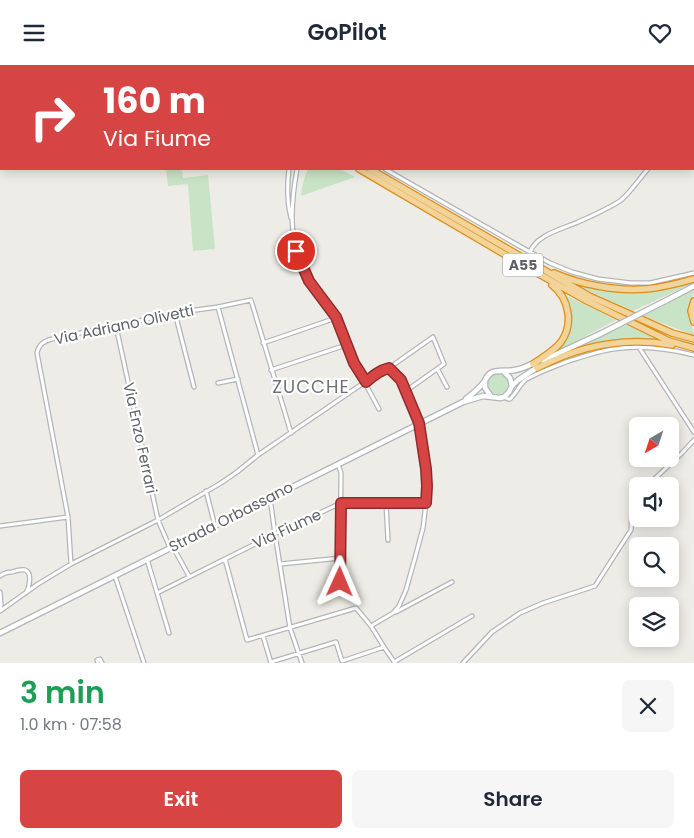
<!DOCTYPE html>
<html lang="en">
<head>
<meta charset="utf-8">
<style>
	:root { --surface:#fff; --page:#f6f6f7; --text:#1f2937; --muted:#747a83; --accent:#d74444 }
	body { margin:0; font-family:Poppins,sans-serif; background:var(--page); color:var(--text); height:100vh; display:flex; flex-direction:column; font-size:19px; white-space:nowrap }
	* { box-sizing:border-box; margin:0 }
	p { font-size:16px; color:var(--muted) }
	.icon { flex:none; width:28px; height:28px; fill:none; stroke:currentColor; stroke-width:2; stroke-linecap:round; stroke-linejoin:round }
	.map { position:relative; height:598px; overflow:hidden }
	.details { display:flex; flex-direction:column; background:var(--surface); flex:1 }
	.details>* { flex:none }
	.hud { position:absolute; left:0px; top:0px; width:695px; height:105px; box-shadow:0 2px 12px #0003; background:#d74444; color:#fff; overflow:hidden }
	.needle { width:32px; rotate:219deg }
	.tools { position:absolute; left:629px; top:352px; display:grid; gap:10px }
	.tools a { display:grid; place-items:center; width:50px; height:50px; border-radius:8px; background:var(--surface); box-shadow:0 2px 12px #0003; font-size:25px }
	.pin { position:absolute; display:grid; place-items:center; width:42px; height:42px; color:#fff; margin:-21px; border:2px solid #fff; border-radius:50%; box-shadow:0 1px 5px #0007 }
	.me { position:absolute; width:55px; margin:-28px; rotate:1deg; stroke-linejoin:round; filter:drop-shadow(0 0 4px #0008) }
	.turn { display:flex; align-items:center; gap:18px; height:105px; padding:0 20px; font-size:22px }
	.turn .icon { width:65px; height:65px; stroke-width:2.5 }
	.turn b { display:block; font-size:35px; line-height:42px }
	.round { display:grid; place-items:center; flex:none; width:52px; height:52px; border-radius:8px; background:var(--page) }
	.head { display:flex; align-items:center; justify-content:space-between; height:85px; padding:0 20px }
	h1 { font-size:30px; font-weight:600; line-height:38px; color:#1e9e55 }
	.cta { display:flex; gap:10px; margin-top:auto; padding:10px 20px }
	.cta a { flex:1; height:58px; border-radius:8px; background:var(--accent); color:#fff; font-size:20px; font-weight:600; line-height:58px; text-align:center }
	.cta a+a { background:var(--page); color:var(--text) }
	header { display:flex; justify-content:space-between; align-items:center; height:65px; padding:0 20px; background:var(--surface); font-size:22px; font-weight:600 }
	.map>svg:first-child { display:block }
</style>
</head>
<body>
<header><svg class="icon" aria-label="menu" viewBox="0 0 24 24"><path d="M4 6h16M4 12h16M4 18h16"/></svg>GoPilot<svg class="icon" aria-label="heart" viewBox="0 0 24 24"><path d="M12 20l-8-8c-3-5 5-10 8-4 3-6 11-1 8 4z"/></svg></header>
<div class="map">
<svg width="694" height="598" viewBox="0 0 694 598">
	<rect width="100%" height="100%" fill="#eeece6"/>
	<path fill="#c8e3c5" d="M166 104H182L183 113 208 110 215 184 193 186 188 119 168 121Z
		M308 104H340L355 112 301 131C302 121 304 113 308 104Z
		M693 218 633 246 578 221C602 225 626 230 651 227 666 225 679 221 693 218Z
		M694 224C694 233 688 240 689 249 689 256 694 263 694 270L643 251Z
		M563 229 616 255 555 287 569 265Z
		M624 259 660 274V275C628 273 603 275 572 285Z
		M487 318a11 11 0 1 1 22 0a11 11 0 1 1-22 0Z"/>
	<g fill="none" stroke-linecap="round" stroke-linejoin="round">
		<g stroke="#b3b6b9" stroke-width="5.5">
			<path id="minor" d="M282 0 283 1
				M648 0V1
				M279 1V0
				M289 104C287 120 287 137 291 153
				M297 104C290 143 288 181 309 216 317 230 330 240 336 254 346 274 350 300 365 317
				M385 104 521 182 550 198 572 207 598 214 631 218H650L694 208
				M530 187C537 169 563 164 578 157 592 151 607 144 620 136 631 127 639 114 648 104
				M218 242 258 390
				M175 248 194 322
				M116 261 158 455 170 483
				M263 278 336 253
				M640 284 694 367
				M271 305 346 280
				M438 305 447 322
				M218 318 238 314
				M365 318 379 344
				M504 332 508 334H510C517 328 519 319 527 314 539 307 553 302 566 297 582 292 598 286 614 284 640 280 669 284 694 290
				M338 399 341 408 340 517H346
				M647 421 682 388 694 375
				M206 426 215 461
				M270 433 275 469 290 563 302 598
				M386 438 388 475
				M0 461 68 452
				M173 482 189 511
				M147 494 169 568
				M225 494 247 575 356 543 371 561 384 582 395 598
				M71 499 68 452 37 288C39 279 44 276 52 274L181 247 218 242 251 235 291 368
				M280 499 341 493
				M0 511C4 508 7 507 12 507 15 506 21 504 25 505 33 508 29 523 26 528
				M115 511 144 598
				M328 523V519L340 517
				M0 527 1 540 0 544
				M157 528 275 469 341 438H426
				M0 546 38 519 71 499 158 455 221 418 237 407 258 390 365 317C372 311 380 305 389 303L433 272 444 299 406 326
				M396 547 452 517
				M371 561 393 548 399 541 406 525 415 493 423 463 426 438 427 421 426 404 419 358 401 315 393 306 389 303
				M263 571 271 598
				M271 597 336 577 342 596 384 582
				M394 597 472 551
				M98 598 97 595 100 594 102 598
				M463 598 492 567 520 548 543 538 595 521 631 465 632 440 633 436 638 430"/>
		</g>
		<g stroke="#b2b5b9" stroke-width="7">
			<path id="secondary" d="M665 236 694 221
				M548 293 600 269
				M544 297 551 292
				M504 307 510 313 512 321
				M485 316V323L490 330
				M466 334C472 329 479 324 484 317 486 314 487 310 491 308 497 304 507 307 515 305 522 304 528 301 534 298
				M0 568 463 337 483 331 500 333 504 332 509 327 512 321 518 315 538 302"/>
		</g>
		<g stroke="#dc8f19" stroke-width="8">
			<path id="motorway" d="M177 0 179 1
				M191 0 194 1
				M359 104 521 199 587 236 669 276 694 283
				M370 104 589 231 672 268 694 274
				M554 208C581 220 616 226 645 224 661 223 678 218 694 214
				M694 236 691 246 694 257
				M533 299C543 292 554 286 561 277 574 259 569 233 552 220
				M537 303C579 281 625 271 672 280"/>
		</g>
		<use href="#minor" stroke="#fff" stroke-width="3"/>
		<use href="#secondary" stroke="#fff" stroke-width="4.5"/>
		<use href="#motorway" stroke="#f2d49a" stroke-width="5.5"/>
		<g stroke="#b2b5b9" stroke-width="7" stroke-linecap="butt">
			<path id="secondary-bridge" d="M600 269 665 236"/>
		</g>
		<use href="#secondary-bridge" stroke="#fff" stroke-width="4.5"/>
	</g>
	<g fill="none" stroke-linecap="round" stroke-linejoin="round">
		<g stroke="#8c2c2c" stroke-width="12">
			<path id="route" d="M296 186 309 216 336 252 354 298 366 317C373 311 380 305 389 303L401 315 419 358 426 404 427 421 426 438H341L340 517"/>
		</g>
		<use href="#route" stroke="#d74444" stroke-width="9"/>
	</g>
	<g text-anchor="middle" stroke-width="4.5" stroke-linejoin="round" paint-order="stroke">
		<rect fill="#fff" stroke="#8e9093" stroke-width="1" x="503" y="188.5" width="40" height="23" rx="4"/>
		<g font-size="14" font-weight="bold" fill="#5e6165">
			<text x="523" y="205">A55</text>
		</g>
		<g font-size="15" fill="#5e6165" stroke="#fff">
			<text transform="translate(124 260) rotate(-12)" y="5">Via Adriano Olivetti</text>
			<text transform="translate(140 373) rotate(78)" y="5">Via Enzo Ferrari</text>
			<text transform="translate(231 452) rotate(-27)" y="5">Strada Orbassano</text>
			<text transform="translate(287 464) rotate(-25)" y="5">Via Fiume</text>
		</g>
		<g font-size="18" letter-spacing="1" fill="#6f7377" stroke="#fff">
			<text x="311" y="328">ZUCCHE</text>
		</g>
	</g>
</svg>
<div class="tools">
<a><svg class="needle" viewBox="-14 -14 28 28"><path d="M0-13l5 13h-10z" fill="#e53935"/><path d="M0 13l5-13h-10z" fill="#747a83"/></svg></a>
<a><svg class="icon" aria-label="sound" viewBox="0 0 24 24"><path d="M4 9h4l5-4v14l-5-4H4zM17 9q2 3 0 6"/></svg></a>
<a><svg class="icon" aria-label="search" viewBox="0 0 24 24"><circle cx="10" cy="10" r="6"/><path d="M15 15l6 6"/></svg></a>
<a><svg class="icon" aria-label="layers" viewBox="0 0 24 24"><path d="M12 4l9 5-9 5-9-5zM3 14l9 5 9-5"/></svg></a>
</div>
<div class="pin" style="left:296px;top:186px;background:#d93025"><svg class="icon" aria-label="arrive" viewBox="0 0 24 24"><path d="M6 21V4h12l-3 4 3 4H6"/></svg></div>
<svg class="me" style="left:340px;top:517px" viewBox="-20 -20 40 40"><path d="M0-17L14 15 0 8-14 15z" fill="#d74444" stroke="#fff" stroke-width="4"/></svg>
<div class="hud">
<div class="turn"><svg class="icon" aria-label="right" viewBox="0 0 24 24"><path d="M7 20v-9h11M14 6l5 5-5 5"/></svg><div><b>160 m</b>Via Fiume</div></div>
</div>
</div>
<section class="details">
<div class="head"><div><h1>3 min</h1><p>1.0 km · 07:58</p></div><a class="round"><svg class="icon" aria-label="close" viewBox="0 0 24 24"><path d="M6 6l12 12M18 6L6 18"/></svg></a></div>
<div class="cta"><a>Exit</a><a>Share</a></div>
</section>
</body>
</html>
